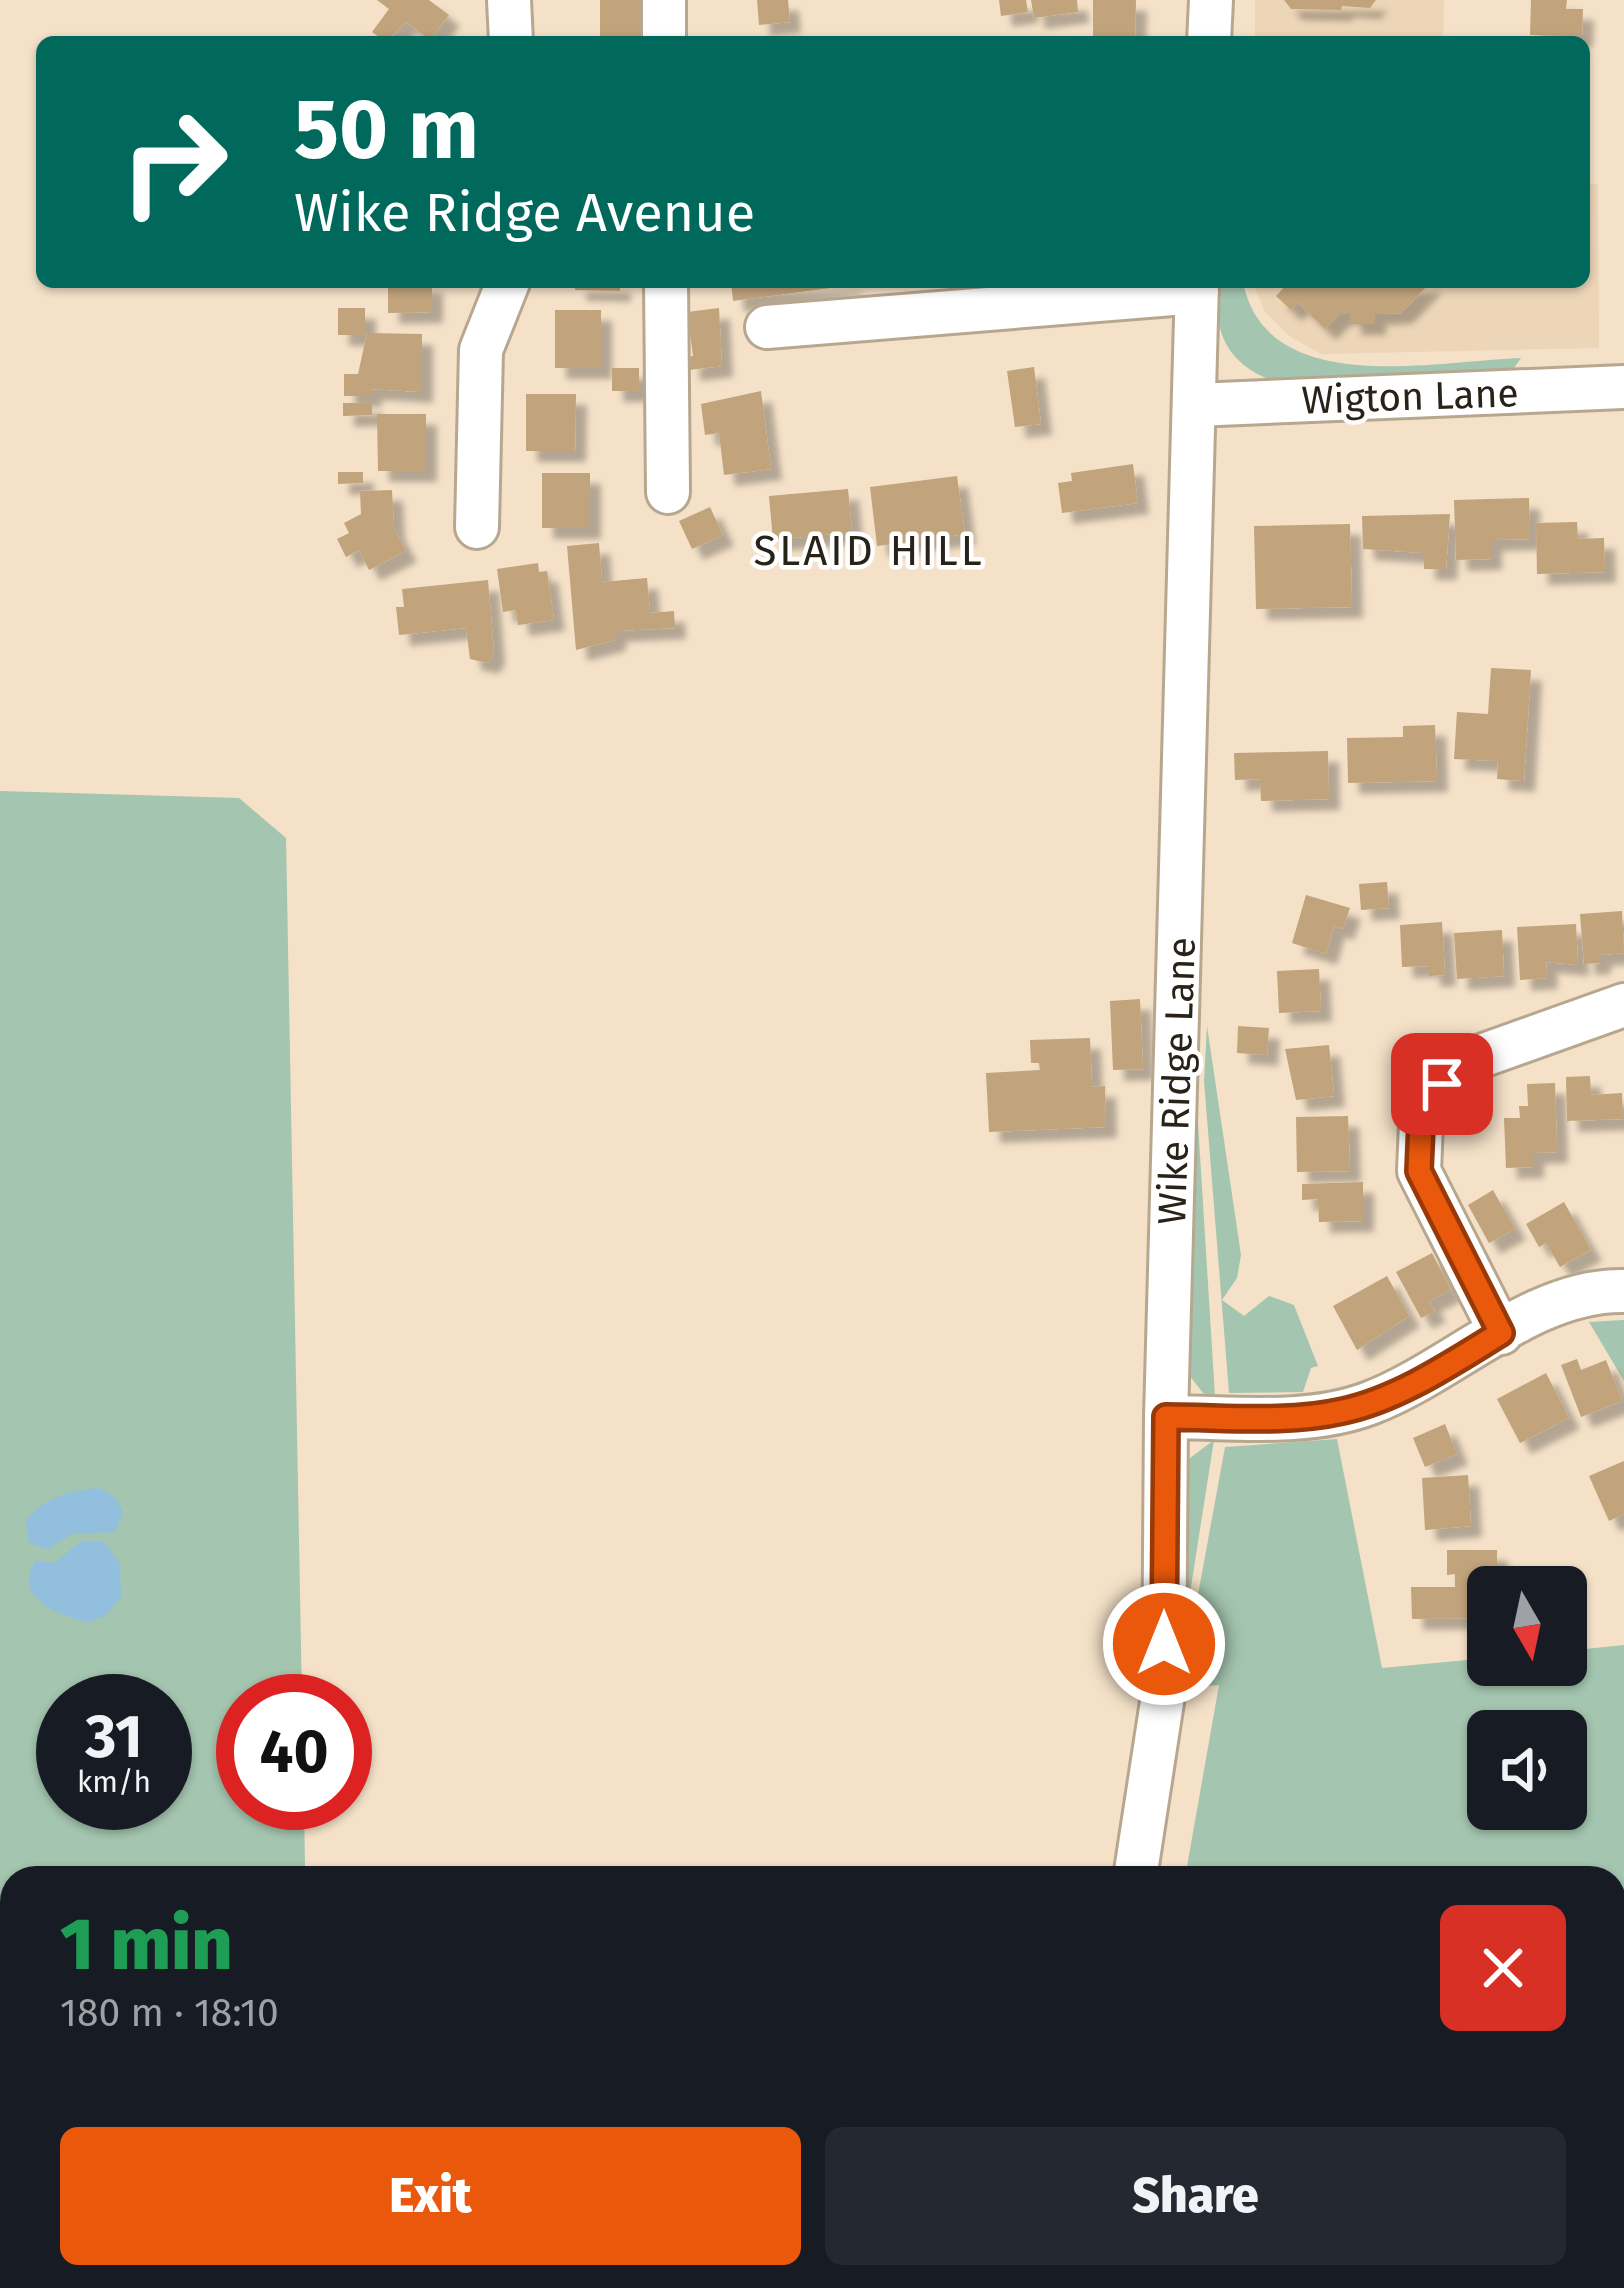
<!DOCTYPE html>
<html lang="en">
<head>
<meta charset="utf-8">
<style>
	:root { --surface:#171b24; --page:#242831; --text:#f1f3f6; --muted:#9ea1a6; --accent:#ea580c }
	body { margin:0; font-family:"Fira Sans",sans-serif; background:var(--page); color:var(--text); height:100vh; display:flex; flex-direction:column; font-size:45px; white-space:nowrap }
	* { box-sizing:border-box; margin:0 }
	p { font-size:39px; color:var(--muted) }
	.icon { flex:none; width:66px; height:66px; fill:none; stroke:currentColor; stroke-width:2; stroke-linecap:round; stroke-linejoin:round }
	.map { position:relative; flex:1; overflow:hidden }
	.details { position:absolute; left:0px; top:1866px; width:1626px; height:423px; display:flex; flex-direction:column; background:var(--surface); border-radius:36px 36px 0 0; box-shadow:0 3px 9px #0004 }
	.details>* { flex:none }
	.top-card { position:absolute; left:36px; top:36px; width:1554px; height:252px; border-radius:18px; box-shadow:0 3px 9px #0004; background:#00695c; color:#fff; overflow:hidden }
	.needle { width:78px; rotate:171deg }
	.fabs { position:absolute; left:1467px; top:1566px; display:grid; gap:24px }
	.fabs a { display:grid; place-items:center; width:120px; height:120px; border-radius:18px; background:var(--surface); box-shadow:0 3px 9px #0004; font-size:60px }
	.speed { position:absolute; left:36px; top:1674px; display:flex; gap:24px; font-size:60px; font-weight:700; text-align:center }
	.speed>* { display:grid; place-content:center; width:156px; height:156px; border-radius:50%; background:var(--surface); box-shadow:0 3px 9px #0004; line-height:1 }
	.speed small { font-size:30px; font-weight:400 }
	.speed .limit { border:18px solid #d22; background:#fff; color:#111 }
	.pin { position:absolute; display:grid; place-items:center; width:102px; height:102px; color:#fff; margin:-51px; border-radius:24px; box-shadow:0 6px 18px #0006 }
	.me { position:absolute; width:132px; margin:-66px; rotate:0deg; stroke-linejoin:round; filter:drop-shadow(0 0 9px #0008) }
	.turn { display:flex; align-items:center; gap:42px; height:252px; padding:0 60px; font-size:54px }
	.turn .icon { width:156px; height:156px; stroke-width:2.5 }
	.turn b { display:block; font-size:84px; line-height:102px }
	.round { display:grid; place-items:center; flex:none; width:126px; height:126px; border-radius:18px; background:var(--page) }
	.summary { display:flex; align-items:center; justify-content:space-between; height:204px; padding:0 60px }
	h1 { font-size:72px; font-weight:800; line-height:90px; color:#1e9e55 }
	.cta { display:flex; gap:24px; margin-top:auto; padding:24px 60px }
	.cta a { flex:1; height:138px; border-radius:18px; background:var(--accent); color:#fff; font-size:48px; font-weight:800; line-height:138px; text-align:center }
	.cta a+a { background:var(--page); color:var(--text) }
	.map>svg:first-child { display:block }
</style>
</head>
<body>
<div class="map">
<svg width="1624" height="2288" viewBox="0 0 1624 2288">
	<defs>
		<filter id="shadow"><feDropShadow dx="11" dy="11" stdDeviation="3" flood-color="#0004"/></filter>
	</defs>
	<rect width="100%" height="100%" fill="#f4e1c8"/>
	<path fill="#edd5b7" d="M1255 0H1444L1443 42H1255Z
		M1584 184H1598L1599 348 1321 354 1289 336 1265 312 1254 286V282H1584Z"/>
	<path fill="#a4c5af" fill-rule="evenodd" d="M1216 282H1243C1266 399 1434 361 1521 358L1511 372 1273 381C1225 363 1214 331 1216 282Z
		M0 791 239 798 286 838 302 1701H243V1803H304L305 1866 232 1878H12V1914L0 1916ZM63 1701H165V1803H63Z
		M1207 1026 1241 1255 1237 1278 1222 1300 1244 1316 1269 1296 1294 1305 1318 1366 1311 1368 1303 1392 1229 1393 1204 1081Z
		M1196 1090 1215 1397 1203 1393 1186 1371Z
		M1624 1320V1381L1589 1322Z
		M1337 1439 1382 1668 1488 1658V1665H1566V1651L1624 1645V2288H1112L1114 2277H1614V1878H1185L1219 1685 1181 1688 1225 1447ZM1488 1731H1566V1809H1488Z
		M1214 1440 1190 1593 1180 1590 1186 1461Z"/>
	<path fill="#92bfde" d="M99 1488 115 1497 123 1512 115 1532 72 1534 48 1549 29 1543 26 1520C47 1496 68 1491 99 1488Z
		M80 1542H105L120 1564 121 1597 106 1615 89 1622C60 1616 12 1599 35 1561L55 1563Z"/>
	<path fill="#c1a37b" filter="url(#shadow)" d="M377 0H429L449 15 430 40 406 22 386 42 372 32 389 9Z
		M600 0H643V42H600Z
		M757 0H788L790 22 759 25Z
		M999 0H1026L1028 12 1001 16Z
		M1031 0H1077L1078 12 1034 18Z
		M1093 0H1136L1135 42H1093Z
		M1284 0H1376L1370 8 1342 6 1341 10 1291 9Z
		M1531 0H1567L1566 9H1583L1582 36 1530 35Z
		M1322 37H1397V42H1322Z
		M388 282H432V312L388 313Z
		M575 282H620V291L575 290Z
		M731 282H852V285L733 301Z
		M1289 282H1431L1401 313 1375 314V324H1350V314H1340L1325 329 1298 303 1291 310 1276 296Z
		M338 308H365V335H338Z
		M719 308 722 366 689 370 688 357 693 356 687 312Z
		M555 310H601V368H555Z
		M367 333 422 334V392L371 389V396H344V374H358Z
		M1034 367 1041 424 1015 427 1007 371Z
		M612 368H639V391H612Z
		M761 391 771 469 724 475 719 433 705 435 701 404Z
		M526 394H576L575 451H526Z
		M343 403H372V415L343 416Z
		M377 414H426V471H378Z
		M1133 464 1138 503 1062 513 1058 483 1072 481 1071 473Z
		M338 472H363V483L338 484Z
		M542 473H590V528H542Z
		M957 476 965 534 877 546 870 487Z
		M848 489 852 532 773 540 769 496Z
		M392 490 394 529 406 551 369 570 359 550 346 557 337 539 349 533 344 523 361 514 360 491Z
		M1529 498 1530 539 1491 540V559L1456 560 1454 500Z
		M710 507 723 535 692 549 679 521Z
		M1450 514 1446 569H1424V553L1363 549 1362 516Z
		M1577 522 1578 539 1604 538 1605 572 1537 574 1536 523Z
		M1350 524 1352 607 1256 609 1254 526Z
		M599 543 602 582 647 578 650 613 674 611 675 628 615 631V640L576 650 567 546Z
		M538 563 539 572 547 571 554 620 518 625 516 610 503 612 497 569Z
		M488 580 494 653 488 663 470 659 466 628 399 635 396 607H404L402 589Z
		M1491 668 1531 670 1524 781 1497 779 1498 761 1454 759 1457 712 1488 714Z
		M1435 725 1437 781 1348 783 1347 738 1403 737V726Z
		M1328 751 1329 799 1261 801 1260 779 1235 780 1234 753Z
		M1387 882 1389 908 1361 910 1359 884Z
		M1306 895 1350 908 1343 929 1334 926 1326 954 1292 943Z
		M1622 911 1624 953 1600 955V963L1584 964 1580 914Z
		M1442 922 1445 975 1429 976V966L1402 967 1400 925Z
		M1576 924 1578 965 1546 962 1547 978 1520 980 1517 927Z
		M1502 930 1504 976 1457 979 1454 933Z
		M1319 969 1321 1011 1279 1013 1277 971Z
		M1140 999 1143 1069 1113 1070 1110 1001Z
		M1238 1026 1269 1028 1267 1055 1237 1053Z
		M1090 1038 1092 1087 1105 1086 1106 1127 989 1132 986 1073 1040 1070 1039 1063H1031L1030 1040Z
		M1329 1045 1334 1096 1296 1100 1285 1049Z
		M1590 1076 1591 1095 1622 1093 1623 1119 1567 1121 1566 1077Z
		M1555 1083 1557 1152 1533 1153V1167L1506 1168 1504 1118H1520L1519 1106H1528L1527 1084Z
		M1348 1116 1350 1171 1297 1172 1296 1117Z
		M1363 1182V1221L1319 1222 1318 1199 1302 1200V1184Z
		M1493 1190 1515 1229 1489 1243 1468 1205Z
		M1564 1202 1591 1250 1560 1267 1546 1243 1539 1247 1526 1224Z
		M1432 1253 1451 1290 1429 1301 1435 1311 1421 1318 1396 1272Z
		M1387 1276 1409 1316 1357 1350 1333 1306Z
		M1577 1359 1581 1370 1606 1360 1622 1401 1581 1417 1561 1365Z
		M1546 1373 1569 1418 1520 1443 1497 1399Z
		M1445 1424 1457 1454 1425 1467 1413 1438Z
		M1624 1461V1514L1609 1521 1589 1476Z
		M1468 1475 1471 1526 1425 1530 1422 1478Z
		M1447 1550H1497V1587H1488V1618L1412 1619 1411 1587H1455V1574L1447 1575Z"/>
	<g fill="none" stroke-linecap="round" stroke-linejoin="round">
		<g stroke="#b8a78f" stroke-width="48">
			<path id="minor" d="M509 0 511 42
				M664 0V42
				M1209 42 1211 0
				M666 282 668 492
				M767 327 1197 292
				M1195 405 1624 387
				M477 527 481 350 508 282
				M1501 1333 1419 1171 1422 1101 1470 1060 1624 1005
				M1166 1417C1232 1417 1307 1427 1370 1403 1452 1372 1532 1289 1624 1291
				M1135 1878 1164 1689 1166 1417 1197 282
				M1073 2288 1074 2277"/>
		</g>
		<use href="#minor" stroke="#fff" stroke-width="42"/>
	</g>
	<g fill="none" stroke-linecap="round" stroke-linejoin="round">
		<g stroke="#983908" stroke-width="30">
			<path id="route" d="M1164 1644 1166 1417C1224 1417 1286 1424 1343 1411 1399 1399 1452 1363 1501 1333L1419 1171 1422 1100 1442 1084"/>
		</g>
		<use href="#route" stroke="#ea580c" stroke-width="21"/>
	</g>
	<g text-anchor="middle" stroke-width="9" stroke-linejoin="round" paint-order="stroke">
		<g font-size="39" fill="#282218" stroke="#fff">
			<text transform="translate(1410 396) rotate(-2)" y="14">Wigton Lane</text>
			<text transform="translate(1176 1081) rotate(-88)" y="14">Wike Ridge Lane</text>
		</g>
		<g font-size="42" letter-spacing="3" fill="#282218" stroke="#fff">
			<text x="869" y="565">SLAID HILL</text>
		</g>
	</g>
</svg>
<div class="fabs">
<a><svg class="needle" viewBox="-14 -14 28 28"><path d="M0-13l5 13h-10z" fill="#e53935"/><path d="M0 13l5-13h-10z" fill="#9ea1a6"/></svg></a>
<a><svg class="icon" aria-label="sound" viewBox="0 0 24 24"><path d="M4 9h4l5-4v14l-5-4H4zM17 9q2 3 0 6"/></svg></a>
</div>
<div class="speed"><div>31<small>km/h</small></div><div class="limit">40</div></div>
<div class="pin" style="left:1442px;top:1084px;background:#d93025"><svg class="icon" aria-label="arrive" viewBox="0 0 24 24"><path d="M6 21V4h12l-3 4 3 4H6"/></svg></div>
<svg class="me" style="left:1164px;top:1644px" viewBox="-20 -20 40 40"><circle r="17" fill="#ea580c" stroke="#fff" stroke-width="3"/><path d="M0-11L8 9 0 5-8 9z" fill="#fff"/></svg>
<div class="top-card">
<div class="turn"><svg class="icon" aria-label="right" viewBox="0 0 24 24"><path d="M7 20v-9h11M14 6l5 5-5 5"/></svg><div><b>50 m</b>Wike Ridge Avenue</div></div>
</div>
<section class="details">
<div class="summary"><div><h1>1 min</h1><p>180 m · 18:10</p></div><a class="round" style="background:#d93025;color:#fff"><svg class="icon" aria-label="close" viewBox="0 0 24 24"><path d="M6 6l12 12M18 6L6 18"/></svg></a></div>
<div class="cta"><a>Exit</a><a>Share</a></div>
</section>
</div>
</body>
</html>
